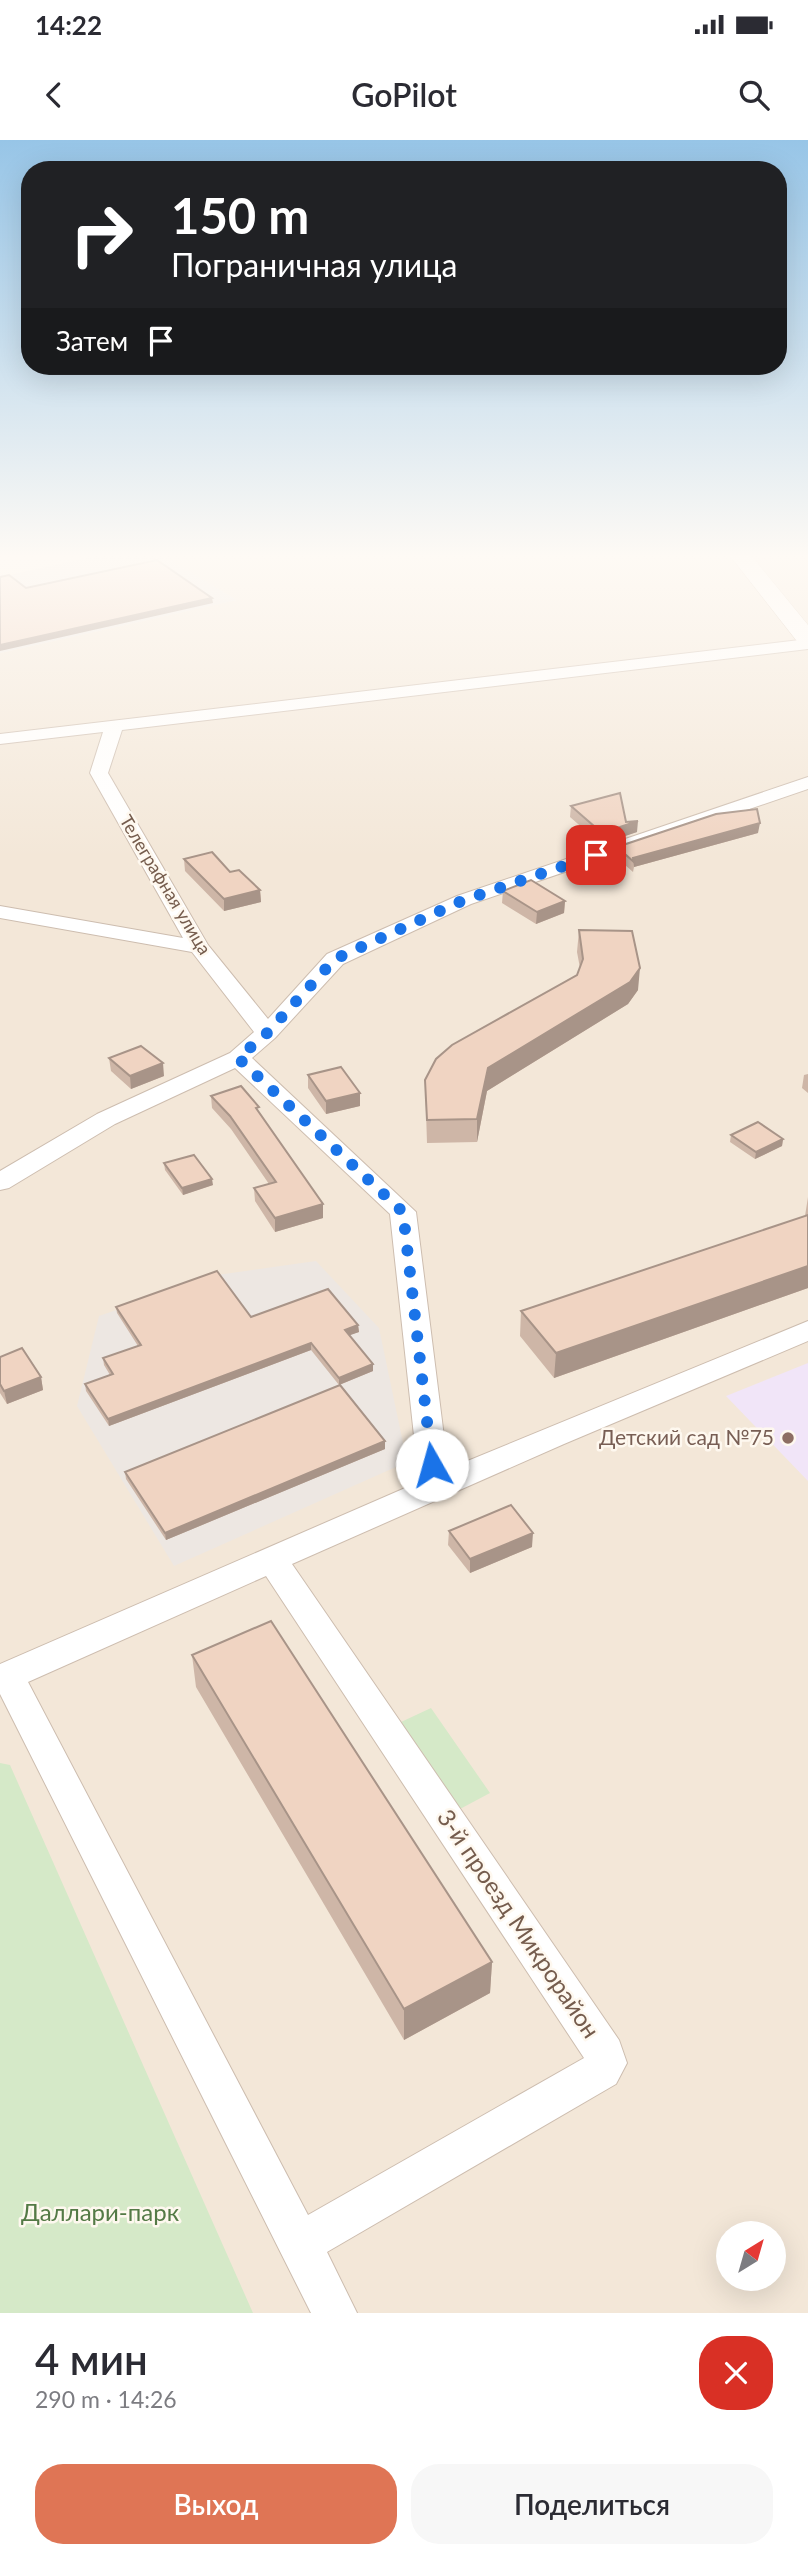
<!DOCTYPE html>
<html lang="ru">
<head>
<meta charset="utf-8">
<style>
	:root { --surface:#fff; --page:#f7f7f7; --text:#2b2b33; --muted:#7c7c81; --accent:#df7555 }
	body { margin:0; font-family:Lato,sans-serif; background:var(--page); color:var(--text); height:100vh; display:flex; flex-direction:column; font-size:26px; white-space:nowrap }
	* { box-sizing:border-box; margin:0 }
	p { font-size:23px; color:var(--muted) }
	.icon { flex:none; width:38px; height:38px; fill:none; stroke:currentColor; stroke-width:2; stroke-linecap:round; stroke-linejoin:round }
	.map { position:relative; height:2173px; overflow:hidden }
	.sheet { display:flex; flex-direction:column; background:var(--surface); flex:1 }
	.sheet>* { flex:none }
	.top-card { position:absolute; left:21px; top:21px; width:766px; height:214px; border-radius:28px; box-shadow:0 7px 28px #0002; background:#202124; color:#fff; overflow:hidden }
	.needle { width:46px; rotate:37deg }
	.tools { position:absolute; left:716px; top:2081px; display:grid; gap:14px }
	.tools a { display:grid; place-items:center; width:70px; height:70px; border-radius:50%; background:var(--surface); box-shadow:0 7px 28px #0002; font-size:35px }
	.pin { position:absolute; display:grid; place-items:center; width:60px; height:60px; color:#fff; margin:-30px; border-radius:14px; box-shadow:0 4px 10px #0006 }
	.me { position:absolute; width:77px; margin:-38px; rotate:353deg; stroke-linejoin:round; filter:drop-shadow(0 0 5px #0008) }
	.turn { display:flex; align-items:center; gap:24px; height:147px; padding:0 35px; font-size:32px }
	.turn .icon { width:91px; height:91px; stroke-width:2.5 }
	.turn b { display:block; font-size:49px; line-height:60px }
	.then { display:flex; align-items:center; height:66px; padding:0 35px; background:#0003; gap:14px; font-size:26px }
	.round { display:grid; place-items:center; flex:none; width:74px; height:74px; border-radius:28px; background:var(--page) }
	.headline { display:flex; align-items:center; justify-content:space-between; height:119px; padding:0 35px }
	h1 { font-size:42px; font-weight:600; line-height:52px }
	.primary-button { display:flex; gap:14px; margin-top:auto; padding:14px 35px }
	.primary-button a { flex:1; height:80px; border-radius:28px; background:var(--accent); color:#fff; font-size:28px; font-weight:600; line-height:80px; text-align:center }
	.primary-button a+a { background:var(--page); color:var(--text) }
	.status { display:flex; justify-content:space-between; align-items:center; height:49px; padding:0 35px; background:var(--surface); direction:ltr }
	.status svg { height:19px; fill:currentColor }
	header { display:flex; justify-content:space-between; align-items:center; height:91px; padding:0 35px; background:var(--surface); font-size:32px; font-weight:600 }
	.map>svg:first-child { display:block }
</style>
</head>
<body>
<div class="status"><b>14:22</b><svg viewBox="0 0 49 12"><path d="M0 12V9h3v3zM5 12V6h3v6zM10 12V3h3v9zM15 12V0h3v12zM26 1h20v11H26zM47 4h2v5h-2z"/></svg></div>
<header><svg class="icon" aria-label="back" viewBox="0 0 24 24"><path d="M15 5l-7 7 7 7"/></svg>GoPilot<svg class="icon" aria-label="search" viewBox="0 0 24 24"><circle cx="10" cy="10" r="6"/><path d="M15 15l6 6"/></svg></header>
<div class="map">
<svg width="808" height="2173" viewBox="0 0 808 2173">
	<rect width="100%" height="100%" fill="#fcf4e9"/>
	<path fill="#f3e7d8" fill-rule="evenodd" d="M158 413H808V2173H0V513L236 460ZM728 2093H774V2138H728Z"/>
	<path fill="#ede7e2" d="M109 413H158L237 460 0 513V437Z
		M316 1121 379 1188 407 1322 174 1426 77 1266 99 1176 217 1135Z"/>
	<path fill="#f1e5f8" d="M808 1223V1341L726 1256Z"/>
	<path fill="#d5e9c8" d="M431 1568 490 1653 460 1669 401 1582Z
		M0 1623 10 1625 253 2173H0Z"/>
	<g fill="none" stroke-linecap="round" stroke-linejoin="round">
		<g stroke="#cdbdaf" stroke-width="2">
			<path id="street" d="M808 499V509L122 590 108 633 208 805 268 879 327 814 457 756 808 637V649L471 764 343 824 275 898 252 918 416 1072 448 1329 808 1181V1201L564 1304 292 1424 619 1900 627 1923 616 1944 327 2112 357 2173H311L0 1554V1524L419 1342 390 1074 235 928 115 984 9 1048 0 1050V1031L97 974 230 913 254 892 192 812 0 778V766L183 798 90 633 103 592 0 604V594ZM266 1436 584 1918 308 2075 28 1542Z"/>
		</g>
		<g stroke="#d2bfaf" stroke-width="1">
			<path id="secondary" d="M728 413H749L808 485V507L800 505Z"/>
		</g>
		<use href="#street" fill="#fff" fill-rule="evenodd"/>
		<use href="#secondary" fill="#fff" fill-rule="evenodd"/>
	</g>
	<path fill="#ceb6a7" d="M571 666 626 682 637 692 601 704 570 677Z
		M758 693 634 727 633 732 616 717 617 707Z
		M184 719 230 732 260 750 261 762 224 771 185 731Z
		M503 751 565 761 564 773 536 784 502 763Z
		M579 790 638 850 628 864 487 951 477 1002 427 1003 425 940 577 835 580 828 577 812Z
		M109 918 164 936 131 949 111 931Z
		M808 934V953L802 948 804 935Z
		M308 935 360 953V966L326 974 308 948Z
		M211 956 259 973 323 1064V1078L275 1092 255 1061 254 1048 269 1044 231 989 212 968Z
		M731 995 783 999 782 1006 755 1019 730 1002Z
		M164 1023 213 1045 183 1055 165 1030Z
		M808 1057V1148L554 1238 520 1196 521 1171 805 1076Z
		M116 1167 358 1185 359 1192 349 1195 373 1231 339 1245 311 1210 109 1286 86 1251 85 1244 110 1235 104 1225 103 1218 138 1206 117 1173Z
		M0 1217 41 1237 43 1250 7 1264 0 1253Z
		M385 1301V1309L166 1400 126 1339 125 1332Z
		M449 1391 532 1407 470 1433 448 1405Z
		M192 1515 492 1822 490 1853 404 1900 196 1547Z"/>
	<path fill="#a89488" d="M212 458 213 463 0 511V505Z
		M638 681 637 692 601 704 602 693Z
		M760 683 758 693 634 727 633 718Z
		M260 750 261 762 224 771V759Z
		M565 761 564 773 536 784 537 772Z
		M640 828 638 850 628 864 487 951 477 1002V979L488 928Z
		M163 923 164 936 131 949 130 936Z
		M360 953V966L326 974V961Z
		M783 999 782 1006 755 1019 756 1012Z
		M212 1039 213 1045 183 1055 182 1048Z
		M323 1064V1078L275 1092V1078Z
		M808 1126V1148L554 1238 556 1213Z
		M358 1185 359 1192 345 1197V1190Z
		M311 1203V1210L109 1286 108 1279Z
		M373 1224V1231L339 1245V1238Z
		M41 1237 43 1250 7 1264 4 1251Z
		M385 1301V1309L166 1400 165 1393Z
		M533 1393 532 1407 470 1433V1419Z
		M492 1822 490 1853 404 1900V1869Z"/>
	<path fill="#f0d4c2" stroke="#a89488" stroke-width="2" d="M157 420 212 458 0 505V437L9 435 26 448Z
		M620 653 626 682 638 681 602 693 571 666Z
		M757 669 760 683 633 718 634 722 617 707 716 674Z
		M212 712 230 732 239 730 260 750 224 759 184 719Z
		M531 740 565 761 537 772 503 751Z
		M579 790 632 791 640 828 630 842 488 928 477 979 427 980 425 940 436 919 452 905 577 835 583 819Z
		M141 906 163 923 130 936 109 918Z
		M341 927 360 953 326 961 308 935Z
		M241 946 259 967 256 968 323 1064 275 1078 254 1048 276 1042 230 976 211 956Z
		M758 982 783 999 756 1012 731 995Z
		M194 1015 212 1039 182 1048 164 1023Z
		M808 1075V1126L556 1213 521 1171Z
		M217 1131 251 1177 328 1149 358 1185 345 1190 373 1224 339 1238 311 1203 108 1279 85 1244 113 1234 103 1218 141 1205 116 1167Z
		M22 1208 41 1237 4 1251 0 1244V1217Z
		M340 1245 385 1301 165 1393 125 1332Z
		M511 1365 533 1393 470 1419 449 1391Z
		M271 1481 492 1822 404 1869 192 1515Z"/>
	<linearGradient id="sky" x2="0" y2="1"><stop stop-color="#97c5e7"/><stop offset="0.58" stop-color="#fefaf5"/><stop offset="1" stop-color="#fefaf5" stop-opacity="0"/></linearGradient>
	<rect width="808" height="717" fill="url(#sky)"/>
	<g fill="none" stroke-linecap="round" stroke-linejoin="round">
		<path stroke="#1a73e8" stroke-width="12" stroke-dasharray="0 21.6" d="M432 1325 403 1072 238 918 267 893 335 819 464 760 596 715"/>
	</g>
	<circle fill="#8d6e63" stroke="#fef8ef" stroke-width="2.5" cx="788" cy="1298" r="7"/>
	<g text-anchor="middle" stroke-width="5" stroke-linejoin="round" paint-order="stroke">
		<g font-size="18" fill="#755c4d" stroke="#fef8ef">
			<text transform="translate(165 745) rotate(59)" y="6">Телеграфная улица</text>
		</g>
		<g font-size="21" fill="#785e54" stroke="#fef8ef" text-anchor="end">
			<text x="774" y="1305">Детский сад №75</text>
		</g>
		<g font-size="24" fill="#755c4d" stroke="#fef8ef">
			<text transform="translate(518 1784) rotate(56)" y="8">3-й проезд Микрорайон</text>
		</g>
		<g font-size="24" fill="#547a46" stroke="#fef8ef">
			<text x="100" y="2081">Даллари-парк</text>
		</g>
	</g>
</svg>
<div class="tools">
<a><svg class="needle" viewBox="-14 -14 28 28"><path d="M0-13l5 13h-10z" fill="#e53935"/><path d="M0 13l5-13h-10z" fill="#7c7c81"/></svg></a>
</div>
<div class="pin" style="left:596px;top:715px;background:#d93025"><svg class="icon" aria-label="arrive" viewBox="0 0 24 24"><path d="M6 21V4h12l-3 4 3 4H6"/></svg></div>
<svg class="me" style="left:432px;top:1325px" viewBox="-20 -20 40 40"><circle r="19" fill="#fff"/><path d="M0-13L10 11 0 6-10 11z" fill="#1a73e8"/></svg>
<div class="top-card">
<div class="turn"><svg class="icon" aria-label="right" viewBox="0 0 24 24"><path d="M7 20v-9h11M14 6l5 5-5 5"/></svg><div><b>150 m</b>Пограничная улица</div></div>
<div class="then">Затем<svg class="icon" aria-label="arrive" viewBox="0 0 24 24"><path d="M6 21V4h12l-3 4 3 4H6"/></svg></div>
</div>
</div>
<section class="sheet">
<div class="headline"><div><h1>4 мин</h1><p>290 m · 14:26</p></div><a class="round" style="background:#d93025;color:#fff"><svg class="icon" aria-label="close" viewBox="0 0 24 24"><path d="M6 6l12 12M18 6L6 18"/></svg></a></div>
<div class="primary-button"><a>Выход</a><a>Поделиться</a></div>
</section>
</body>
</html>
